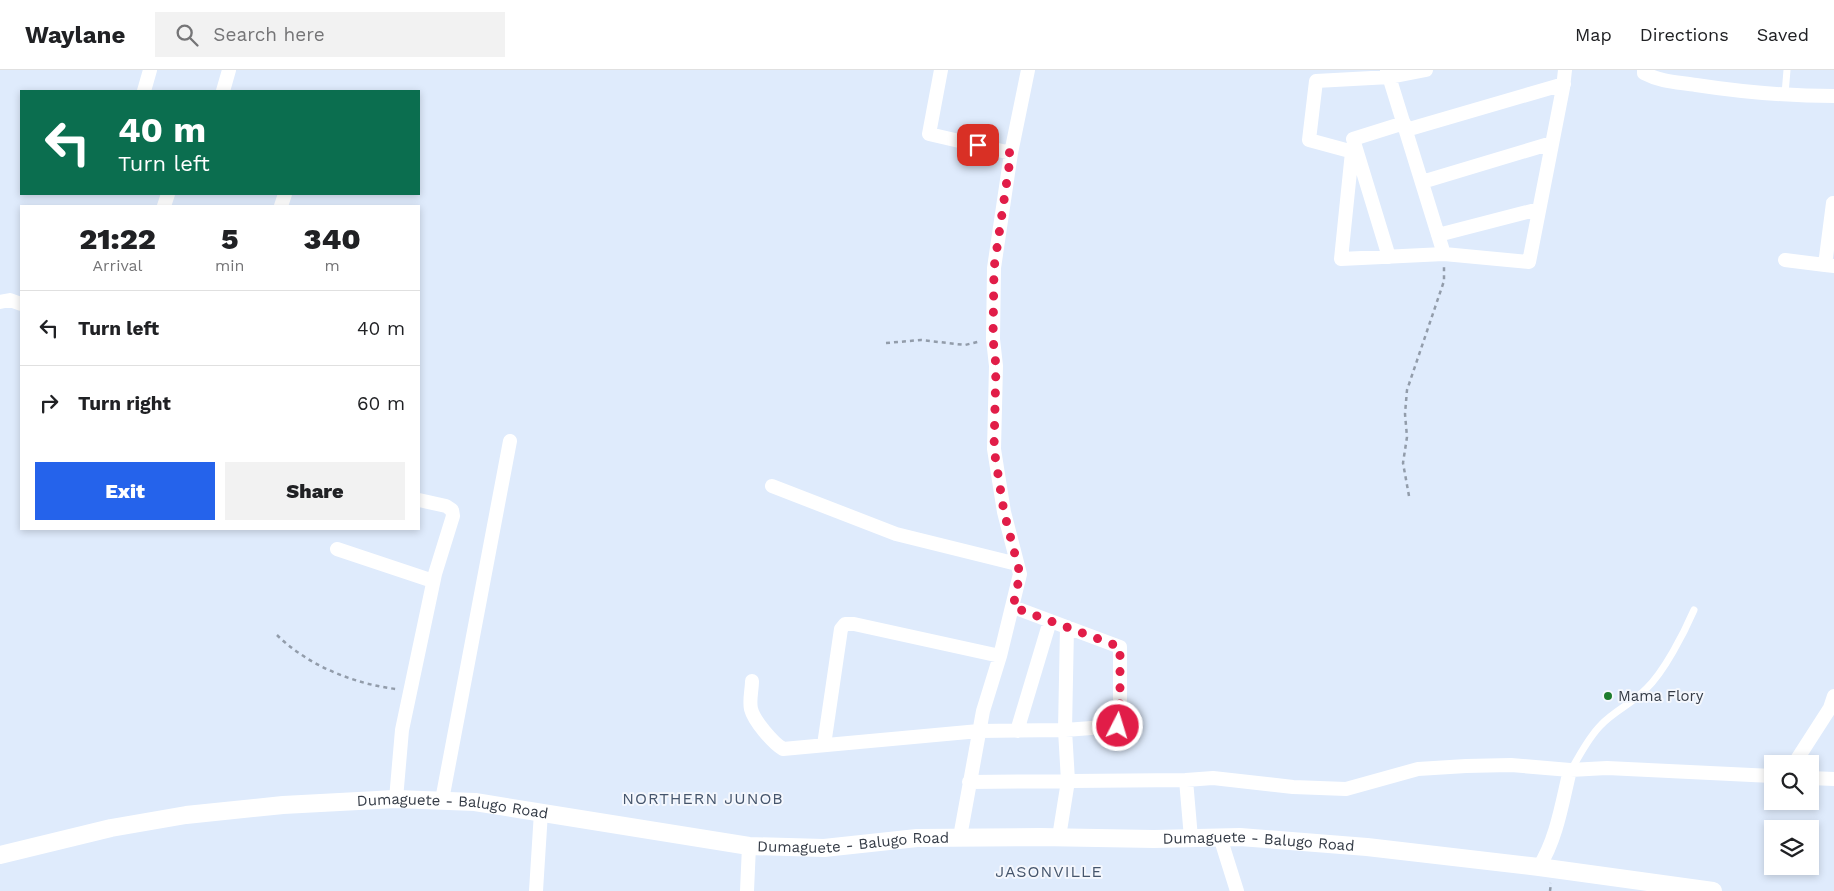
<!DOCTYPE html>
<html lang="en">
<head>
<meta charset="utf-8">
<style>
	:root { --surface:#fff; --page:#f2f2f2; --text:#202124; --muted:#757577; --line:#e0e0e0; --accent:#2563eb }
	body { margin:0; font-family:"Work Sans",sans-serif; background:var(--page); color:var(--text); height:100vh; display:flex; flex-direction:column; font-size:19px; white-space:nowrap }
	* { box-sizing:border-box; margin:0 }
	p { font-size:16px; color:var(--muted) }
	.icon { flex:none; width:28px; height:28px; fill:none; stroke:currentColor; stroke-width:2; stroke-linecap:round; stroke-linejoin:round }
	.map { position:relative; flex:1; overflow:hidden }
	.sheet { position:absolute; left:20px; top:135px; width:400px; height:325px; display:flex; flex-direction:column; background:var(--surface); border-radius:0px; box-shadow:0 2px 8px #0003 }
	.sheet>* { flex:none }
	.top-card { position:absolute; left:20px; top:20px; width:400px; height:105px; border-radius:0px; box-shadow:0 2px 8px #0003; background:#0b6e4f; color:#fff; overflow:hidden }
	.controls { position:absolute; left:1764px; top:685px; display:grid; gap:10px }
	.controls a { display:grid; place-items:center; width:55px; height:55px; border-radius:0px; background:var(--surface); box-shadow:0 2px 8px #0003; font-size:25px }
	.pin { position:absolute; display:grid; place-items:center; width:42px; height:42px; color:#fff; margin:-21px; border-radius:10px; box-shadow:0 2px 8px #0006 }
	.me { position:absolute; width:55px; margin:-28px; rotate:5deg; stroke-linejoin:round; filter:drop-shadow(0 0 4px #0008) }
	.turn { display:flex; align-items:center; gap:18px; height:105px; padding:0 15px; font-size:22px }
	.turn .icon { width:65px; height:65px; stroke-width:2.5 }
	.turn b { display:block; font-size:35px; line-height:42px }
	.eta { display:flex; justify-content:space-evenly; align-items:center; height:85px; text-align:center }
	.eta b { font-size:30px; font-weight:800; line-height:35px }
	.cta { display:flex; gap:10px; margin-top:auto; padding:10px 15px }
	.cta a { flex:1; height:58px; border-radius:0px; background:var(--accent); color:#fff; font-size:20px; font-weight:800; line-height:58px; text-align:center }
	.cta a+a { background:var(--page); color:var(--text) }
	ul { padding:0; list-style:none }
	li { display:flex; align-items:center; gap:15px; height:75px; padding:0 15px; border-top:1px solid var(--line) }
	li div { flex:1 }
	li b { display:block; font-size:19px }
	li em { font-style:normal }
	header { display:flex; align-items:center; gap:30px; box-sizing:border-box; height:70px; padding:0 25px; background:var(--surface); border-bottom:1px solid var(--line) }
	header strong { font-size:24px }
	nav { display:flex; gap:28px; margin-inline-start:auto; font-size:18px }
	.search { width:350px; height:45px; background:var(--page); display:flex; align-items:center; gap:12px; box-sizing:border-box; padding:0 18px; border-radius:0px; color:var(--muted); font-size:19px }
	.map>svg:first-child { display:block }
</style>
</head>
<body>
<header>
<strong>Waylane</strong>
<div class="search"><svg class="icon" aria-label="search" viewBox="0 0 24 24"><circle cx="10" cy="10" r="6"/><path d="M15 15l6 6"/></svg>Search here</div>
<nav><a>Map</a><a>Directions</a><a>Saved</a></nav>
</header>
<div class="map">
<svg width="1834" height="821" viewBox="0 0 1834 821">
	<rect width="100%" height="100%" fill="#dfebfc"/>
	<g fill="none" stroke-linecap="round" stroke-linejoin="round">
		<path stroke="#929caa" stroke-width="2.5" stroke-dasharray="4 4" stroke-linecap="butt" d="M886 273 921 270 965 275 981 271
			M1409 426 1403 393 1407 367 1405 344 1407 320 1444 211V197
			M277 565C307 595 354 614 396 619
			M1550 821 1551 813"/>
		<path stroke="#fff" stroke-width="7" d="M1785 24 1787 0
			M1571 700C1580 685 1588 668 1601 655 1614 641 1633 633 1646 619 1664 602 1684 563 1694 540"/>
		<path stroke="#fff" stroke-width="14" d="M941 0 929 64 1011 83
			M1387 0 1444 184
			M1644 0V3C1661 12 1677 12 1696 15 1742 22 1788 26 1834 26
			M144 21 150 0
			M223 21 229 0
			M1406 60 1564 14
			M1352 82 1341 189 1444 184 1529 192 1563 18 1565 0
			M1357 83 1309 70 1316 11 1390 7 1426 0
			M1422 112 1552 73
			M1833 133 1825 195 1834 196
			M164 136 168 124
			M281 136 285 124
			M1438 165 1539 139
			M1389 187 1353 69 1404 53
			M1785 190 1825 195
			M0 232 10 230 21 234
			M772 416 896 464 1017 494
			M337 479 433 511
			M752 611C752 620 749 630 751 639 754 651 773 673 783 679L979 661 1065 660 1118 656 1120 646V577L1013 537
			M1017 661 1050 551
			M824 675 841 559 845 554H854L1000 586
			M1794 694 1830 638 1834 626
			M1810 708 1834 709
			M1186 710 1191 768
			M969 712 1186 710 1213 708 1293 717 1346 719 1418 699 1466 696 1511 695 1570 700 1607 698 1772 706
			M396 729 402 660 435 504 453 446 452 440 446 436 419 430
			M442 730 510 371
			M960 767 983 641 1000 586 1020 504 1004 442 994 379 996 296 993 269 994 198 1011 83 1028 0
			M1059 767 1068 711 1065 660 1067 557
			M1220 767 1237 821
			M1539 797C1557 768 1562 733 1570 700
			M536 821 541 742
			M747 821 749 776"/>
		<path stroke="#fff" stroke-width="18" id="s1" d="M0 785 111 758 186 745 283 735 396 729 475 732 749 776 824 778 917 768 1040 767 1154 769 1240 767 1367 777 1539 797 1713 821"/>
	</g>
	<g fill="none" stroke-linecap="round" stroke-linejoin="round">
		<path stroke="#e11d48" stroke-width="9" stroke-dasharray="0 16.2" d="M978 75 1011 83 994 198 993 269 996 296 994 379 1004 442 1020 504 1013 537 1120 577V646L1118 656"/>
	</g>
	<circle fill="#1d7c2d" stroke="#f4f7fd" stroke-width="2" cx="1608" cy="626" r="5"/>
	<g text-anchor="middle" stroke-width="4" stroke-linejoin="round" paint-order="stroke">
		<g font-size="15" fill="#343b46" stroke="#f4f7fd" text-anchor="start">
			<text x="1618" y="631">Mama Flory</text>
		</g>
		<g font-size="15" fill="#343b46" stroke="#f4f7fd">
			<text dy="5" stroke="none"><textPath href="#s1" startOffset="458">Dumaguete - Balugo Road</textPath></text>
			<text dy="5" stroke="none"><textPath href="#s1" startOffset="862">Dumaguete - Balugo Road</textPath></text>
			<text dy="5" stroke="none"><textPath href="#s1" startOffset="1268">Dumaguete - Balugo Road</textPath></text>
		</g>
		<g font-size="16" letter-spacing="1" fill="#45556c" stroke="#f4f7fd">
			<text x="703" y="734">NORTHERN JUNOB</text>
			<text x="1049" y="807">JASONVILLE</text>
		</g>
	</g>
</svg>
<div class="controls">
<a><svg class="icon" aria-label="search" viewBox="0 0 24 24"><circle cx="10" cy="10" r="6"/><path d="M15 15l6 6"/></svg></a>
<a><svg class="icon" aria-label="layers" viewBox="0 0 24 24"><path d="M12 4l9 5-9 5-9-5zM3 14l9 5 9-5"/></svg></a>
</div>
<div class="pin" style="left:978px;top:75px;background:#d93025"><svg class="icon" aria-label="arrive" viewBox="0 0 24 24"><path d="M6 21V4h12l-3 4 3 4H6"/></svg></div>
<svg class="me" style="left:1118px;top:656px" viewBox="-20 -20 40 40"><circle r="17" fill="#e11d48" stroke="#fff" stroke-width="3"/><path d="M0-11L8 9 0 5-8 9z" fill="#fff"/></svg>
<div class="top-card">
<div class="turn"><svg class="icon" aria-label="left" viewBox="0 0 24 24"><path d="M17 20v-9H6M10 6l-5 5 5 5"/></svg><div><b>40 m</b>Turn left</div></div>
</div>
<section class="sheet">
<div class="eta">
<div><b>21:22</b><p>Arrival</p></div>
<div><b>5</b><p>min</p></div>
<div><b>340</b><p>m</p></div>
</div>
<ul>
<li><svg class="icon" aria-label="left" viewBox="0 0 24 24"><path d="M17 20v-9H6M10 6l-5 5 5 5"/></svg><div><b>Turn left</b></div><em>40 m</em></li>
<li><svg class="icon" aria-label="right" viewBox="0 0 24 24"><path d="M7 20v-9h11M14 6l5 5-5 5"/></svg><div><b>Turn right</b></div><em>60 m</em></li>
</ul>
<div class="cta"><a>Exit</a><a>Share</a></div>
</section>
</div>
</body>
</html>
